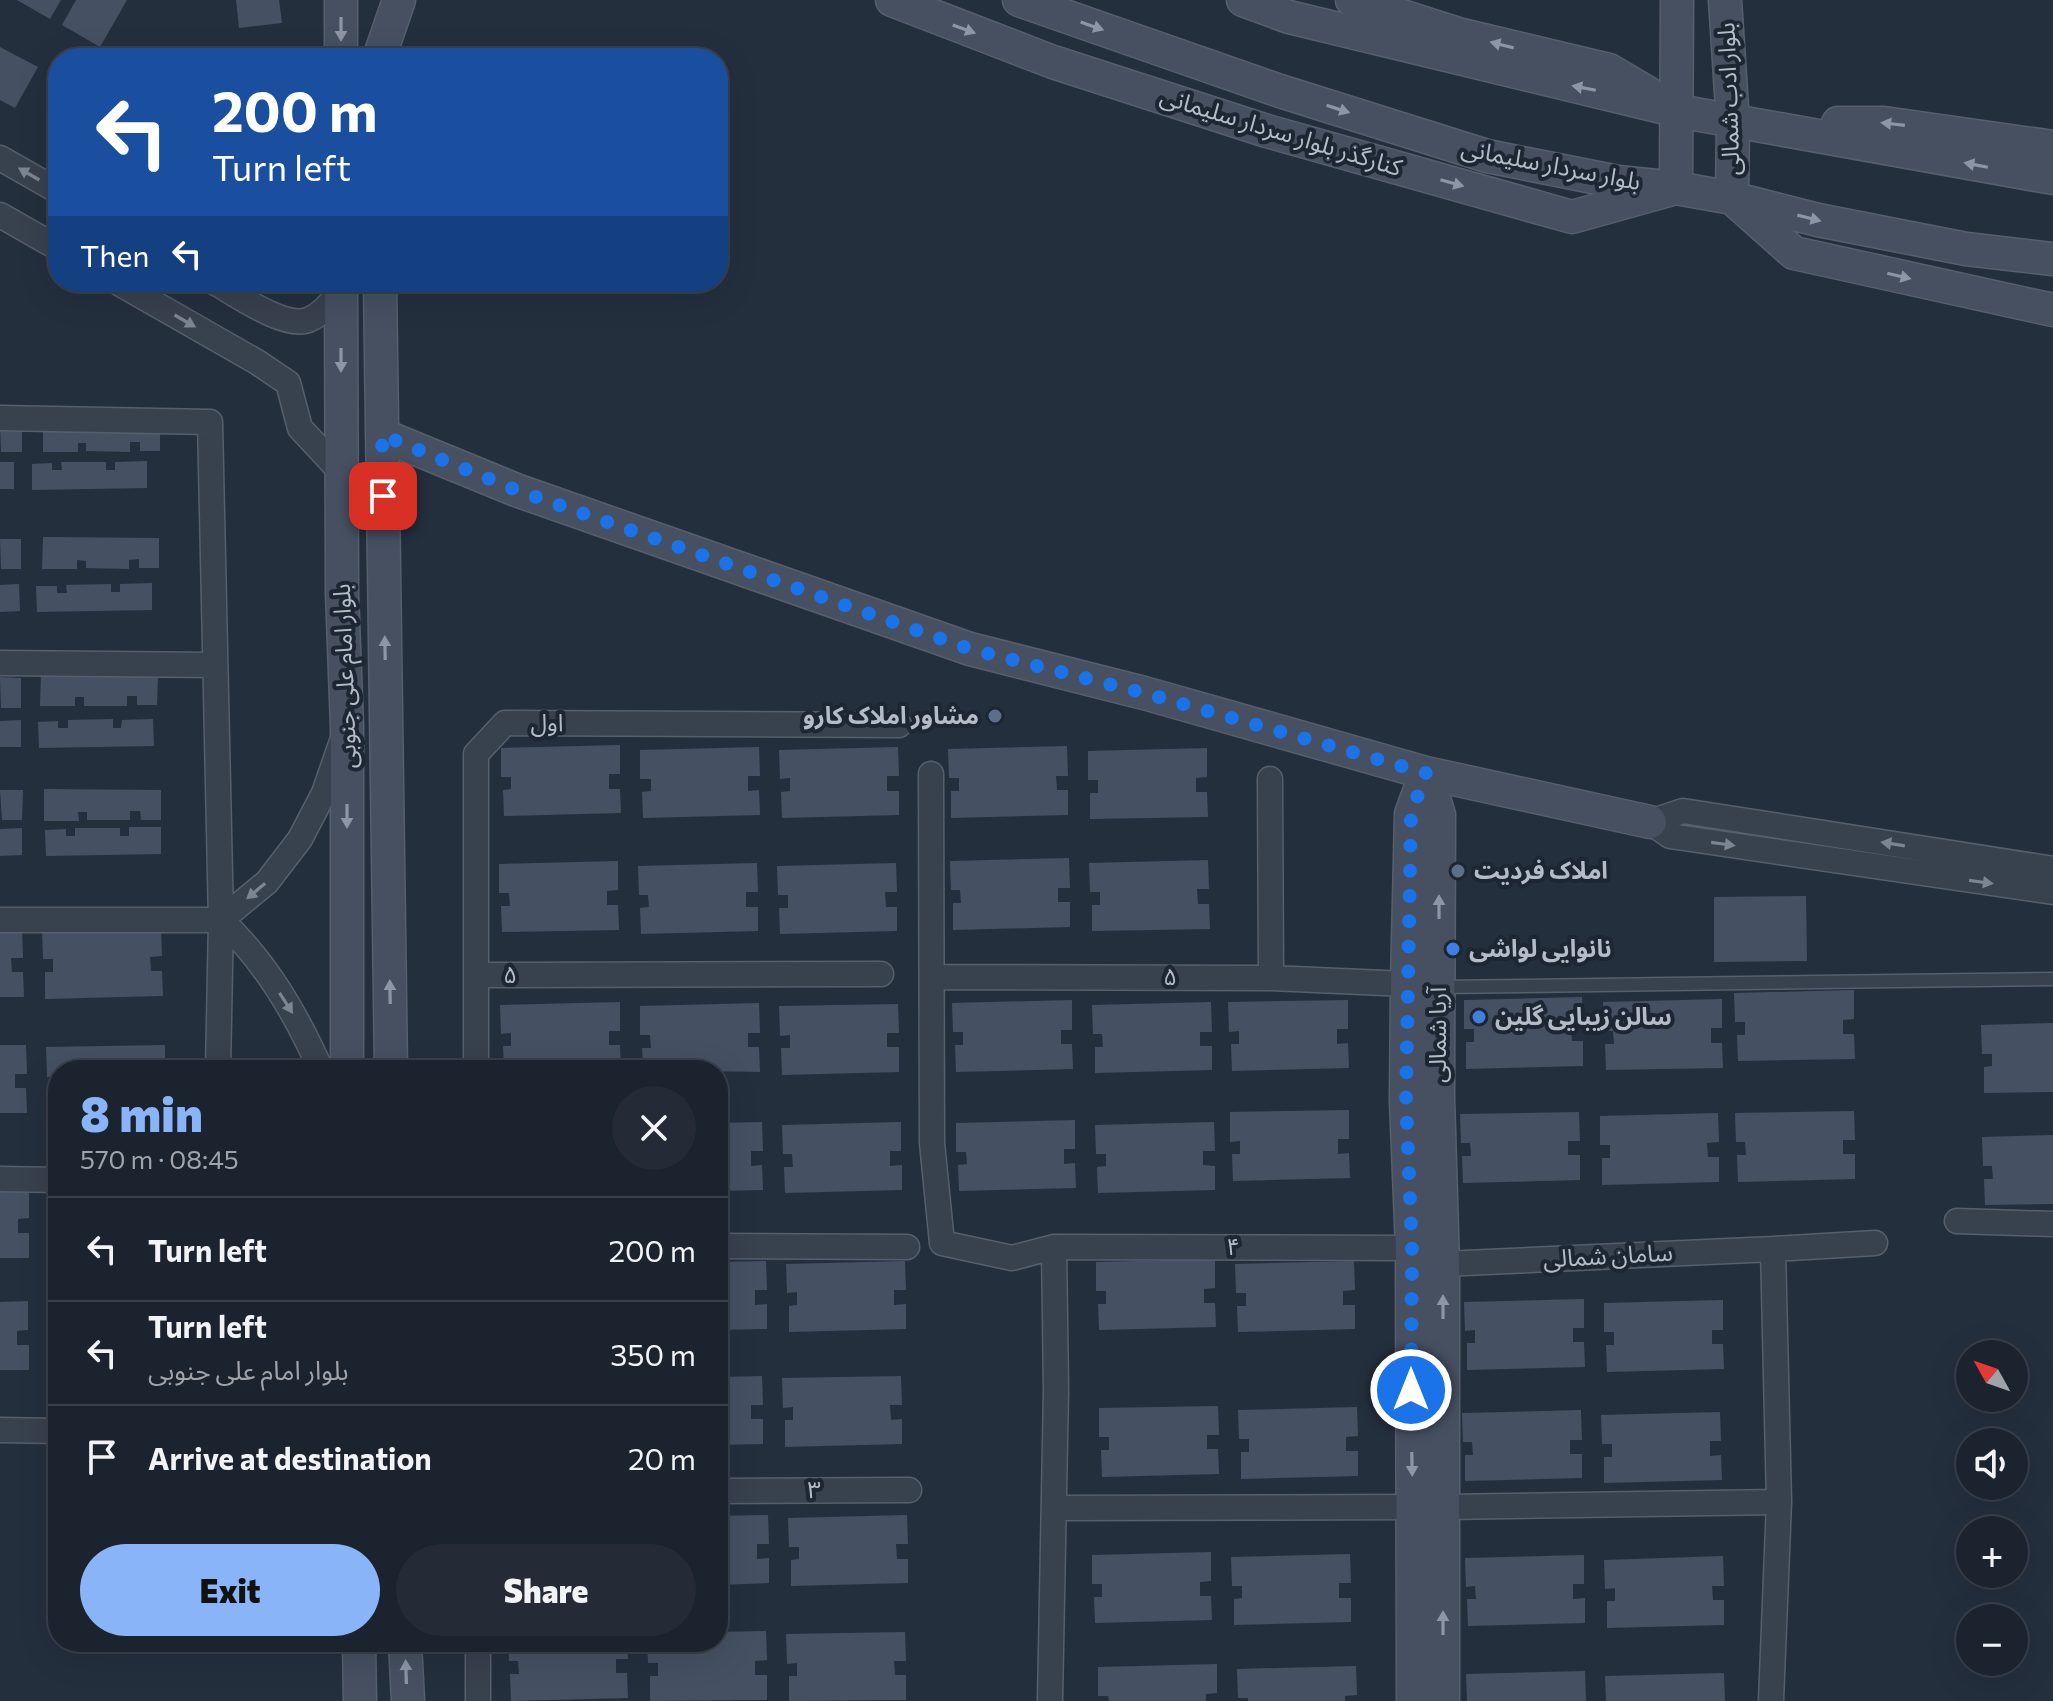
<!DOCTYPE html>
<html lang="en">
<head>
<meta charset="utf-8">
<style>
	:root { --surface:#1b232e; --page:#242b36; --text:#f1f3f6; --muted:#a0a4aa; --line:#39404a; --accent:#8ab4f8 }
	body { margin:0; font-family:Commissioner,"Noto Sans Arabic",sans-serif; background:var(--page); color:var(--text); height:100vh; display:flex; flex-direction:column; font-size:30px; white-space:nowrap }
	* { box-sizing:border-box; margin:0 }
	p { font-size:26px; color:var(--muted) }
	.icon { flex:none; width:44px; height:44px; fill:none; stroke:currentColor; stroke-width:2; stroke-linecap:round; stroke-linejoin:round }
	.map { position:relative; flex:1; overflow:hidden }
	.drawer { position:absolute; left:48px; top:1060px; width:680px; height:592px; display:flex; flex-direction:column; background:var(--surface); border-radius:32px; box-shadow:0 8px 32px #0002,0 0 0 2px var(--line) }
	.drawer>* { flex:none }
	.banner { position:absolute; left:48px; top:48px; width:680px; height:244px; border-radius:32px; box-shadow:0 8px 32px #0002,0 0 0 2px var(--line); background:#1a4fa0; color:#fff; overflow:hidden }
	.needle { width:52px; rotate:310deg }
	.controls { position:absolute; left:1956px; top:1340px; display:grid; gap:16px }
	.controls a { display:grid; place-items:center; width:72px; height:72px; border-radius:50%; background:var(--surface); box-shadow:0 8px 32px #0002,0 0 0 2px var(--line); font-size:40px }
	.pin { position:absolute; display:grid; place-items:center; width:68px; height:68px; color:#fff; margin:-34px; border-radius:16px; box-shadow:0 4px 12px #0006 }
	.me { position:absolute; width:88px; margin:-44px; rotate:0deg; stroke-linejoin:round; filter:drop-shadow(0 0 6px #0008) }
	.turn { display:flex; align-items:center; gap:28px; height:168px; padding:0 32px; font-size:36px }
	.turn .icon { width:104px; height:104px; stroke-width:2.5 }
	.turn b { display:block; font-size:56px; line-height:68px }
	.then { display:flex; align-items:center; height:76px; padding:0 32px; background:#0003; gap:16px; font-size:30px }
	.round { display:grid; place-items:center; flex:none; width:84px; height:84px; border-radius:42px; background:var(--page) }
	.headline { display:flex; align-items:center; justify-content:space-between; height:136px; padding:0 32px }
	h1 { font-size:48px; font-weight:800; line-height:60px; color:var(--accent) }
	.button { display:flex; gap:16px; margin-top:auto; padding:16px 32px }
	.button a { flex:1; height:92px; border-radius:48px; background:var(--accent); color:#111; font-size:32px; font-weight:800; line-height:92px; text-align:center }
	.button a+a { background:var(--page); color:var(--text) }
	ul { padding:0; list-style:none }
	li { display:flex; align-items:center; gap:24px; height:104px; padding:0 32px; border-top:2px solid var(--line) }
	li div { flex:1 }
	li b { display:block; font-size:30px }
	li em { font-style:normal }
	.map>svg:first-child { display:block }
</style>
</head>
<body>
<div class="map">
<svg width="2053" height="1701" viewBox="0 0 2053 1701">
	<rect width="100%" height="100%" fill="#242f3e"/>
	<path fill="#455162" d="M17 0H61L50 19Z
		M76 0H127L100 47 62 25Z
		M236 0H279L282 23 239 28Z
		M0 47 38 67 15 108 0 100Z
		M43 420 160 421V451H140V442H130V452L86 451V443H78V452H43Z
		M0 422H22V452H1Z
		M147 461V488L32 490V464L52 463V470H62L61 462H106V470H115V462Z
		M0 462H14V489H0Z
		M43 537 159 538V568H139V559L129 560V569L86 568V561L77 560V569H42Z
		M0 539H21V569H1Z
		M152 583V610L37 612 36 586H57V593H67L66 585 111 584V592H120V584Z
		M19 584 20 611 0 612V585Z
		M41 674 158 675 157 705H137V696H127V706H84V697H75V706H40Z
		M0 677 21 678V708H1Z
		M113 719V728H121L122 720 153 719 154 746 39 748 38 722 58 721V728H68V720Z
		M21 720V747H0V721Z
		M620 745V774H609V789H620L621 813 504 816 503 790 511 789V777H501V748Z
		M1067 746 1068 776H1056L1057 790H1068V815L951 818V791H959V778H949L948 749Z
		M759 747 760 776H748V791L759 790 760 815 643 818 642 792 651 791V779H640V750Z
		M898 747 899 776H887V791H899V815L782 818 781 792 790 791V778L780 779 779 750Z
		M1207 748V777L1196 778V792H1207L1208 817 1090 819V793H1098V780H1088V751Z
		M44 789 161 790V820H141L140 811H130V820H87V812H78L79 821H44Z
		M0 790H23L22 820H2Z
		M129 827H161V854L46 856 45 830 66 829V836H75V828H120V836H129Z
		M22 828V855L0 856V829Z
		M1069 858 1070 888H1058V902H1070V927L953 930V903H961L960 890H951L950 861Z
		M1208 860 1209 889H1197L1198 904H1209L1210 929 1092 931V905H1100V892H1090L1089 863Z
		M618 861V890L607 891V905H618L619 930 502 932 501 906H510L509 893H499V864Z
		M757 863 758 892H746V907H758V931L641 934 640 908 649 907 648 895H639L638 866Z
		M896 863 897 892H885L886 907H897V931L780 934 779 908H788V895H778L777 866Z
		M1806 896 1807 961 1714 962V897Z
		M161 927 162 956 150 957 151 971H162L163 996 45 999V972H53V959H43L42 930Z
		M22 928 23 958H11L12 972H23L24 997H0V929Z
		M1854 990V1019L1843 1020V1034H1854L1855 1059 1738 1061 1737 1035H1745V1022H1735L1734 993Z
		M1582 997 1583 1026 1571 1027 1572 1041H1583V1066L1466 1069V1042H1474V1029H1464V1000Z
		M1722 999V1028H1711V1043H1722L1723 1068 1606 1070 1605 1044H1614L1613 1031H1603V1002Z
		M1072 1000V1030H1061V1044H1072L1073 1069 956 1072 955 1045H963V1032H953L952 1003Z
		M1348 1000V1029H1337V1044L1348 1043 1349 1068 1232 1071 1231 1044H1239V1031L1229 1032 1228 1002Z
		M620 1002V1031H609V1045H620L621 1070H504L503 1046H511V1033L501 1034 500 1005Z
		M1211 1002 1212 1032H1200V1046H1212V1070L1095 1073V1047H1103L1102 1034H1093L1092 1005Z
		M759 1003 760 1033H748V1047H759L760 1072 643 1070 642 1048H651L650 1035H640V1006Z
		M898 1004 899 1033H887V1047H899V1072L782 1075 781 1048H790V1035L780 1036 779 1006Z
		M2053 1023V1092L1984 1093V1067L1992 1066V1054H1982L1981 1025Z
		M0 1045H26L27 1074H15V1088H26L27 1113H0Z
		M165 1045V1070H58V1076L47 1077 46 1047Z
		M48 1089H58V1116H49Z
		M1349 1110V1139H1338V1154L1349 1153 1350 1178 1233 1181 1232 1154H1240V1141L1230 1142V1112Z
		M1854 1111 1855 1140H1843V1154H1855V1179L1738 1182 1737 1155H1746L1745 1142H1736L1735 1113Z
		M1579 1112 1580 1141H1568V1155H1580V1180L1463 1183 1462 1156H1471L1470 1143H1461L1460 1114Z
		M1718 1113 1719 1142 1707 1143 1708 1157H1719V1182L1602 1185V1158H1610V1145H1600V1116Z
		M1075 1120V1149H1064V1164L1075 1163 1076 1188 959 1191 958 1165 967 1164 966 1152H956V1123Z
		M762 1122 763 1151H751V1166L762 1165 763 1190 718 1191V1123Z
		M901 1122V1151H890V1166L902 1165V1190L785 1193 784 1167H793L792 1154H783L782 1125Z
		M1214 1122 1215 1151H1203V1165L1215 1166V1190L1098 1193 1097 1167 1106 1166V1154H1096L1095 1125Z
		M2053 1135V1204L1985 1205 1984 1179H1993L1992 1166H1983L1982 1137Z
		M29 1189V1218L18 1219V1233H29V1258H0V1190Z
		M49 1192H58V1221H49Z
		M51 1234H58V1260L51 1261Z
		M1215 1259V1288L1204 1289V1303H1215L1216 1327 1099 1330 1098 1304H1106V1291H1096V1262Z
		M766 1261 767 1290H755V1305L767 1304V1329L718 1330V1262Z
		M905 1261 906 1290H894V1305L906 1304V1329L789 1332V1306L797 1305V1292L787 1293 786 1264Z
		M1354 1261 1355 1290 1343 1291V1305H1355V1329L1238 1332 1237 1306H1246V1293H1236L1235 1264Z
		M1584 1299V1328H1573V1342H1584L1585 1367 1467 1370V1343H1475V1330L1465 1331 1464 1302Z
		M1723 1300V1330H1712V1344H1723L1724 1369 1607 1372 1606 1345H1614V1332H1604V1303Z
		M28 1301V1330L17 1331V1345H29V1370H0V1302Z
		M58 1304V1333H48V1305Z
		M50 1346H58V1372L51 1373Z
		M762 1376 763 1405H751V1419H763V1444L718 1445V1377Z
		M901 1376 902 1405H890L891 1420 902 1419V1444L785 1447V1420H793V1407L783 1408 782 1378Z
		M1218 1406 1219 1435H1207V1449H1218L1219 1474 1102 1477 1101 1450H1109V1437H1099V1408Z
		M1357 1407 1358 1436 1346 1437V1451H1358V1476L1241 1479V1452H1249V1439H1239L1238 1410Z
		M1581 1410 1582 1440H1570V1454H1582V1478L1465 1481V1455H1473L1472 1442H1463L1462 1413Z
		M1720 1412 1721 1441H1710V1456L1721 1455 1722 1480 1604 1483V1457H1612V1444H1602L1601 1415Z
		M768 1515 769 1544H757V1559L769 1558V1583L718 1585V1516Z
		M907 1515 908 1544H896L897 1559H908V1583L791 1586V1560L799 1559V1547H789L788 1518Z
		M1211 1552V1581L1200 1582V1596H1211L1212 1620 1095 1623 1094 1597H1102V1584H1092V1555Z
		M1350 1554 1351 1583H1339V1598H1351V1622L1234 1625V1599L1242 1598V1586H1232L1231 1557Z
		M1584 1555V1584H1573V1599L1585 1598V1623L1468 1626 1467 1599H1476L1475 1586 1466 1587 1465 1558Z
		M1723 1556 1724 1586H1712L1713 1600H1724V1625L1607 1628V1601H1615V1588L1605 1589 1604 1560Z
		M766 1631 767 1660 755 1661V1675H767V1700L650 1701V1676H658V1663H648L647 1642H718V1632Z
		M905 1632 906 1661H894L895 1675H906V1700L789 1701V1676H797V1663L787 1664 786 1634Z
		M508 1642H627L628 1659H616V1673H627L628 1698 511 1701 510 1674H519L518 1661H509Z
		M1217 1664V1693L1206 1694V1701H1109L1108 1696H1098V1667Z
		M1356 1666 1357 1695 1345 1696V1701H1248V1698H1238L1237 1669Z
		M1585 1671 1586 1701H1467L1466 1674Z
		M1724 1673 1725 1701H1606L1605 1676Z"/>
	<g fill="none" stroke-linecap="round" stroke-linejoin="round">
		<g stroke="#565f6c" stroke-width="15">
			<path id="lane" d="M1440 987 2053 979"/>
		</g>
		<g stroke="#565f6c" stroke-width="27">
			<path id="street" d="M0 158 58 191
				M0 215 58 248
				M117 282 257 362 288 383 300 428 342 473
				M214 282C236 294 284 329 308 320 323 314 331 302 341 290
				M0 418 210 422 221 920 218 1070
				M0 663 215 665
				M931 774 932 1143 942 1243 1012 1258 1054 1247 1056 1390 1050 1701
				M1270 779 1271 978
				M1650 822 1670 836 2053 892
				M1650 822 1683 811 2053 869
				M0 920H221L267 882 300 839 324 793 341 744
				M221 920C266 962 296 1014 321 1070
				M476 975 881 974
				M932 977 1271 978 1407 984
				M476 1070V754L505 723 899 725
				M0 1179 58 1180
				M1957 1221 2053 1224
				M718 1246 907 1247
				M1054 1247 1412 1248
				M1443 1264 1773 1249
				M0 1430 58 1431
				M718 1491 909 1490
				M1443 1507 1779 1502
				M1054 1508 1413 1507
				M478 1642V1701
				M1771 1701 1779 1502 1773 1249 1875 1243"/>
		</g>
		<g stroke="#565f6c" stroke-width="35">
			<path id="secondary" d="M892 0 1053 62 1267 131 1572 217 1676 188 1677 0
				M1019 0 1280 91 1487 156 1618 182 1676 188 1732 198 1818 220 1966 249 2053 259
				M1243 0 1289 17 1678 111 2053 178
				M1352 0 1458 34 1609 70 1648 93
				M1725 0 1733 123 1732 198 1794 253 2053 310
				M341 58V0
				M379 58 399 0
				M1838 123H1884L2053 147
				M341 282 342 593 347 727V1070
				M380 282 391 1070
				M382 435 516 490 970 649 1144 693 1426 773 1650 822
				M1426 773 1439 815 1438 1097 1443 1264V1701
				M359 1642 360 1701
				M405 1642 408 1701
				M1413 1701 1412 1248 1406 1101 1407 984 1411 814 1426 773"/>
		</g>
		<use href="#lane" stroke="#38414e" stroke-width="12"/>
		<use href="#street" stroke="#38414e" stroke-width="24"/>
		<use href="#secondary" stroke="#465061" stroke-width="32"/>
	</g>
	<defs><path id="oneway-solid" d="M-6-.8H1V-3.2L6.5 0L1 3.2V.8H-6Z" transform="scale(2)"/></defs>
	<g fill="#8e96a5">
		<use href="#oneway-solid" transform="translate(1092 26) rotate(19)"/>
		<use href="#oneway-solid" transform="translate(341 29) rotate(90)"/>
		<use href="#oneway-solid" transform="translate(964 29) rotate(20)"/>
		<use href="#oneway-solid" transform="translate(1502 45) rotate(-166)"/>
		<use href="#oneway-solid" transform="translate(1584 88) rotate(-169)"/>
		<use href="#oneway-solid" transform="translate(1338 109) rotate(18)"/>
		<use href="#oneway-solid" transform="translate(1893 124) rotate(-173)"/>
		<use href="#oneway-solid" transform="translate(1976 165) rotate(-169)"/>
		<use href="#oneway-solid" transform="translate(1452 183) rotate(16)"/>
		<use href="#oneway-solid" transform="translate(1809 218) rotate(14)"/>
		<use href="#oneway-solid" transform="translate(1899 276) rotate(13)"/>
		<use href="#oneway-solid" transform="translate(341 360) rotate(90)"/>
		<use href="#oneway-solid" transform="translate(385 648) rotate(-91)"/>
		<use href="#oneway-solid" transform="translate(347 816) rotate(90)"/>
		<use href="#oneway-solid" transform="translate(1439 907) rotate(-90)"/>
		<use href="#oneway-solid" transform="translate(390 992) rotate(-91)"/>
		<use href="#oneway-solid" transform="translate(1443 1307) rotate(-90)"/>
		<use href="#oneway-solid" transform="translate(1412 1464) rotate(89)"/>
		<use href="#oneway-solid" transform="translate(1443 1623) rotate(-90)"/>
		<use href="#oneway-solid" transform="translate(406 1672) rotate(-92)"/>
	</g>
	<g fill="#7c8592">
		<use href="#oneway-solid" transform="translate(29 174) rotate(-150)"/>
		<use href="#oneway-solid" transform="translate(185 321) rotate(30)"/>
		<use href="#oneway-solid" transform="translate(1723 844) rotate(8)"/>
		<use href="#oneway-solid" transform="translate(1893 844) rotate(-171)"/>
		<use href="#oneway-solid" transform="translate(1981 882) rotate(8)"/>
		<use href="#oneway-solid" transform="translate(256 891) rotate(140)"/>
		<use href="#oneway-solid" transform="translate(286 1003) rotate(57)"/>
	</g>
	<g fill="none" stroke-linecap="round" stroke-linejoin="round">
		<path stroke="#1a73e8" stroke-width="14" stroke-dasharray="0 25.2" d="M383 496 382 435 516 490 970 649 1144 693 1426 773 1411 814 1406 1101 1412 1248 1411 1390"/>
	</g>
	<g fill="#5c6f8a" stroke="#1d2633" stroke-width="3">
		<circle cx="995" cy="716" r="8"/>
		<circle cx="1458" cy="871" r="8"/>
	</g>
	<g fill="#3f7fe0" stroke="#1d2633" stroke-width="3">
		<circle cx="1453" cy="949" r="8"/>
		<circle cx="1479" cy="1017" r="8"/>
	</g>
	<g text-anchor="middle" stroke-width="8" stroke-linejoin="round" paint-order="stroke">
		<g font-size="24" fill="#b4bcc9" stroke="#1d2633">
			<text transform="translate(1729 99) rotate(-92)" y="8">بلوار ادب شمالی</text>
			<text transform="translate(1281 132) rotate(17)" y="8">کنارگذر بلوار سردار سلیمانی</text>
			<text transform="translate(1551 165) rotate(11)" y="8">بلوار سردار سلیمانی</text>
			<text transform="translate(345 676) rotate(-92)" y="8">بلوار امام علی جنوبی</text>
			<text x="547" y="731">اول</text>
			<text x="510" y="983">۵</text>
			<text x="1170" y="985">۵</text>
			<text transform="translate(1438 1035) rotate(-90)" y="8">آریا شمالی</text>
			<text x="1233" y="1255">۴</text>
			<text transform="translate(1608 1256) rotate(-3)" y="8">سامان شمالی</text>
			<text x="814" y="1498">۳</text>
		</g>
		<g font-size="24" font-weight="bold" fill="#b4bcc9" stroke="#1d2633" text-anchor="start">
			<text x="979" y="724" text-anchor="end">مشاور املاک کارو</text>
			<text x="1474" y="879">املاک فردیت</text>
			<text x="1469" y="957">نانوایی لواشی</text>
			<text x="1495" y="1025">سالن زیبایی گلین</text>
		</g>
	</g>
</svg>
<div class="controls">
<a><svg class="needle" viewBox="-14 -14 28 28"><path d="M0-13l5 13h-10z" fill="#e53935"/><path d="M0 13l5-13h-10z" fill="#a0a4aa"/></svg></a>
<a><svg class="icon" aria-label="sound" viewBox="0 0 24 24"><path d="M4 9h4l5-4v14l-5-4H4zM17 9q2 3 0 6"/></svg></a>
<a>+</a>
<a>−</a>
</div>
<div class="pin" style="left:383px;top:496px;background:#d93025"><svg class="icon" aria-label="arrive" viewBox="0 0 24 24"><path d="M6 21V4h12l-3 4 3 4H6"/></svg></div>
<svg class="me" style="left:1411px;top:1390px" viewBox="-20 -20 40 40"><circle r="17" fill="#1a73e8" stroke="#fff" stroke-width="3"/><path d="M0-11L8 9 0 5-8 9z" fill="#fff"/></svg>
<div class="banner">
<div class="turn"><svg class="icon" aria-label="left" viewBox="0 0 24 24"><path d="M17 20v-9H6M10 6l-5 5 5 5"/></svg><div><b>200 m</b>Turn left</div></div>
<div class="then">Then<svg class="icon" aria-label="left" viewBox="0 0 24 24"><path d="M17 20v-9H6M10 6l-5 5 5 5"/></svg></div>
</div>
<section class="drawer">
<div class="headline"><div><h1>8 min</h1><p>570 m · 08:45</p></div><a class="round"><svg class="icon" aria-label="close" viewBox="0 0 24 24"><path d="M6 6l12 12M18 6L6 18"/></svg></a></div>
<ul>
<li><svg class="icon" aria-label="left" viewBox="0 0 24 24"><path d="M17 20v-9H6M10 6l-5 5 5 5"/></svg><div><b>Turn left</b></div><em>200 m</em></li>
<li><svg class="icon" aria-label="left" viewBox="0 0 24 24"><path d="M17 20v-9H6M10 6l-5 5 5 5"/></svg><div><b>Turn left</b><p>بلوار امام علی جنوبی</p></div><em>350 m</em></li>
<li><svg class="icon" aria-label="arrive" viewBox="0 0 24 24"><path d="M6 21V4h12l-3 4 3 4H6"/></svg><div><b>Arrive at destination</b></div><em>20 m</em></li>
</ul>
<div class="button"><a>Exit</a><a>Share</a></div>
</section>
</div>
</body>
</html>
